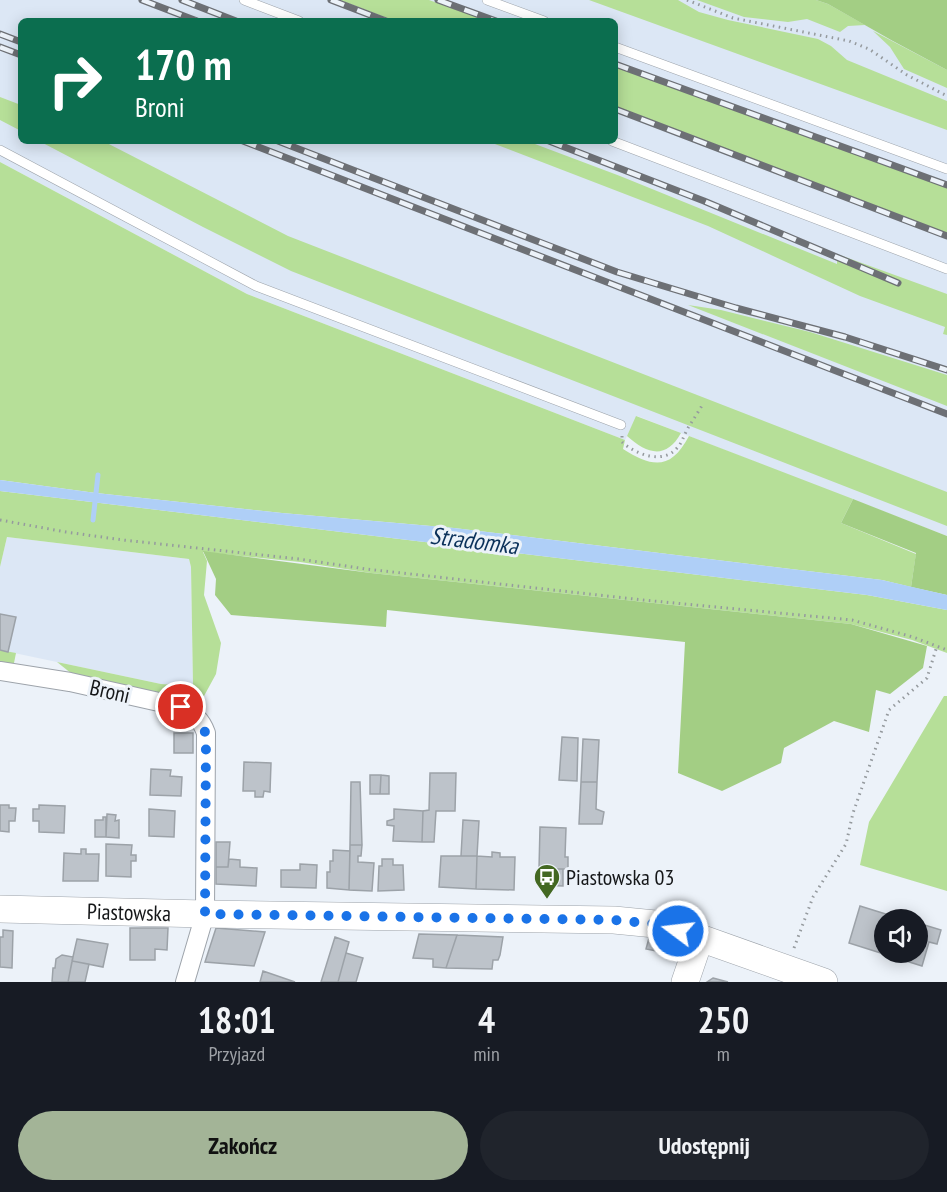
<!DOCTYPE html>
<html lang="pl">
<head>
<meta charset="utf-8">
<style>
	:root { --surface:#171b24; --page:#20242c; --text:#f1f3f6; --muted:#9ea1a6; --accent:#a3b497 }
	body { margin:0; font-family:"PT Sans Narrow",sans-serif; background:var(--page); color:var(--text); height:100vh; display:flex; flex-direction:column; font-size:22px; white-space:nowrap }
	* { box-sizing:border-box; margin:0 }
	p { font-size:20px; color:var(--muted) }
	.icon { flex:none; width:33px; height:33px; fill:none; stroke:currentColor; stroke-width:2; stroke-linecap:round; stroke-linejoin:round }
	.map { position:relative; height:982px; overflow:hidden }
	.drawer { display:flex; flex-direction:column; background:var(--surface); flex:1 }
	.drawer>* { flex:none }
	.banner { position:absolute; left:18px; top:18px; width:600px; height:126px; border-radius:9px; box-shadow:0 3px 15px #0003; background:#0b6e4f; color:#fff; overflow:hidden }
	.controls { position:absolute; left:874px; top:909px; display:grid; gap:12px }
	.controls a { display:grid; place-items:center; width:54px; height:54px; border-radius:50%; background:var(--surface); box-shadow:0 3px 15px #0003; font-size:30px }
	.pin { position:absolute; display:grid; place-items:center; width:51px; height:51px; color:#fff; margin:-26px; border:3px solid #fff; border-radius:50%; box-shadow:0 2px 6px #0007 }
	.me { position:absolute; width:66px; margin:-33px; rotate:285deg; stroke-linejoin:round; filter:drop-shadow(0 0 4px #0008) }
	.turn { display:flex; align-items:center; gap:21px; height:126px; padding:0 18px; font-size:27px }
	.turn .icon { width:78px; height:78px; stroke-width:2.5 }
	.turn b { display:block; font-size:42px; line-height:51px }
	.eta { display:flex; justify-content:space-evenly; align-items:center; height:102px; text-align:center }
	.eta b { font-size:36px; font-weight:700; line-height:42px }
	.action { display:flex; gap:12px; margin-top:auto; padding:12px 18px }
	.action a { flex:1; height:69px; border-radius:36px; background:var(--accent); color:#111; font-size:24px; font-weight:700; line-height:69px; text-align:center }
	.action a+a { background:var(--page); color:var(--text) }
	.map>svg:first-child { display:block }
</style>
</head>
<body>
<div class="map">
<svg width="947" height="982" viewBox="0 0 947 982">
	<rect width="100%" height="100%" fill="#ecf2f9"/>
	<path fill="#dce7f5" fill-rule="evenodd" d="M0 0H816L828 4 891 40 947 70V536L637 416 625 440 247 294 0 162ZM21 21H615V141H21Z
		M7 537 189 559 191 567 193 687 161 684 0 650V567Z"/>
	<path fill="#b6df98" d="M340 0H429L488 21H395Z
		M589 0H678L699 12 728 20 818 39 831 46 847 60 947 101V130Z
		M697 0H816L828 4 865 25 848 26 840 32 807 19 788 22 744 17Z
		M873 31 947 70V88L904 69 890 47Z
		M615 67 947 187V233L615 106Z
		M0 97 21 105V131L0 120Z
		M39 141H103L288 236 947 492V526L291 271 203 227Z
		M487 141H527L620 176 837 264V254L947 294V335L943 334 945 327 860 296 708 226Z
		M0 162 247 294 625 440 623 449C653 468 671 470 689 436L853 499 841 523 916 554 911 587 882 580 454 528 282 513 96 493 0 480Z
		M688 305 721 310 810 332 947 375V406Z
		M636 416 681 433C666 460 647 454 627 436Z
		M0 491 867 595 947 610V653L912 640 851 624 371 573 300 562 203 552 207 561 204 595 221 643 216 674 204 696 198 700 187 703 77 678 57 662 161 684 193 686 191 567 189 559 7 537 0 567Z
		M0 650 16 653 14 663 0 664Z
		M944 696H947V891L860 865 869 822Z"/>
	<path fill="#a3ce84" d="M816 0H947V70L891 40 828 4Z
		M853 499 947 536V595L911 587 916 553 841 523Z
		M203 551 371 573 851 624 927 646 923 668 890 694 876 690 869 732 834 721 784 748 781 763 722 791 678 773 685 642 387 610 386 627 231 615 215 595 216 579Z"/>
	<path fill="#afcff7" d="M0 480 96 493 282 513 454 528 882 580 947 595V610L867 595 0 491Z"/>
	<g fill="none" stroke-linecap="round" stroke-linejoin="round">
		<path stroke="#afcff7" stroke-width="5" d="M93 520 98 475"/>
	</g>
	<path fill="#bdc3ca" stroke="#9ca2a8" stroke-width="1.5" d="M0 614 16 617 8 652 0 650Z
		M174 733H193V753H174Z
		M562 737 578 738 577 781 559 780Z
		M583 739 599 740 597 782H581Z
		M244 762 271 763 270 792 264 791 263 797H255V791H243Z
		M151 769 171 770 170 776 182 777 181 796 150 795Z
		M430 773H456L455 811H436L434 842H422L423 811 429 810Z
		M370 775H381L380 794H370Z
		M381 775 389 776V794H380Z
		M351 782H360L362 845H350Z
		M581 782H597L596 809 604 812 602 824H579Z
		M0 805H9V808H16L15 821H9V832L0 831Z
		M39 805 65 806 64 833 39 832V821H33V809H39Z
		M149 809 175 811 174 837 149 836Z
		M394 809 423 811 422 842 393 841 394 826 387 825V821L394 819Z
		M107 814 116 815 115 821 119 820V838L106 837Z
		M103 817H106V837H95V820H103Z
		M463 820 479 821 477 856H461Z
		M540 827 566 828 565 857H568V869H539Z
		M216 842H230L228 867H216Z
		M106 844 132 845 131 855H136V861H131V877L106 876Z
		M350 845H362L361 856H358V862L374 863 372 891 349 890Z
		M81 849H86V854H99L98 881H63L64 853 81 854Z
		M333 850 350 851 349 890 327 888V872H330V861H333Z
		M492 852 500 853V857H515L514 890 476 889 477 856 492 857Z
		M441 856H477L476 889 439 887Z
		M229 859 240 860V867L257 868 256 886 216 884V867H228Z
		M382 859H393V865H403L404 890 378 891 379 866H382Z
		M300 864 317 865 316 888 281 887V870H300Z
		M539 869H563V886L538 885Z
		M860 906 905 920H885V952H918V923L941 930 937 944 929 942 922 966 849 943Z
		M130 928H168L167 950 155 949V960H130Z
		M216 928 265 932 254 966 205 962Z
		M3 930 13 931 12 968 0 967V937H3Z
		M419 934 457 935 446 968 433 967V959L413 958Z
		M457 935 503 937 500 955 498 960H493L492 969 446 968Z
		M335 937 349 942 338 982H321Z
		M649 938 664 941 662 952 646 949Z
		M77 939 108 944 103 967 72 961Z
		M346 953 363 958 356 982H338Z
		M62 955 73 957 68 982H52L53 968H55L56 959Z
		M72 961 89 964 85 982H68Z
		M263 971 295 982H260Z
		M713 978 728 982H707Z"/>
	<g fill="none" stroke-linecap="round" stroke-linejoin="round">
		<g stroke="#9da3aa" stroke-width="10">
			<path id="lane" d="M244 0 299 21
				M487 0 544 21
				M615 47 947 169
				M612 141 947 269
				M0 150 256 286 621 425"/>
		</g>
		<g stroke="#9da3aa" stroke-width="20">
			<path id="street" d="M0 671 70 682 181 707C194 714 201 719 206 733L205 914 185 982"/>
		</g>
		<g stroke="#9da3aa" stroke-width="28">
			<g id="secondary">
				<path id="s1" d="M0 909 205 914 614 920 655 924 700 938 824 982"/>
				<path d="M685 982 700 938"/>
			</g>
		</g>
		<path stroke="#959a9e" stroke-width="3" stroke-dasharray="1.5 4.5" stroke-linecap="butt" d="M687 0 733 18 849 41 869 49 907 75 947 96
			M622 436V442C635 454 663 465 677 448 682 443 684 435 688 428 693 420 698 412 703 404
			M0 520 66 532 123 540 299 559 366 569 643 600 852 620 913 637 947 650
			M794 948 813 897 846 844 853 813 889 710 927 678 937 646"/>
		<use href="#lane" stroke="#fff" stroke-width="9"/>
		<use href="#street" stroke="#fff" stroke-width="18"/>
		<use href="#secondary" stroke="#fff" stroke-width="27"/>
		<g stroke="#6d7075" stroke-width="7">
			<path id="rail" d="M142 0 197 21
				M182 0 236 21
				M331 0 386 21
				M438 0 496 21
				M0 34 21 42
				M0 47 21 55
				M615 64 947 185
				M615 109 947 236
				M243 141 947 414
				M278 141 617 272 736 308 845 337 947 370
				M549 141 704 201 898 283"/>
		</g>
		<use href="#rail" stroke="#ecf2f9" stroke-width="4.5" stroke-dasharray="14" stroke-linecap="butt"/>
	</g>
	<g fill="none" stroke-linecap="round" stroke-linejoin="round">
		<path stroke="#1a73e8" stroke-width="10" stroke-dasharray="0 18" d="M181 707 196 715 206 734 205 914 614 920 655 924 678 931"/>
	</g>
	<defs>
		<g id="bus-pin" transform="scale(1.35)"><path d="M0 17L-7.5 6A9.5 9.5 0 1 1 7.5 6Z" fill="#436822" stroke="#ecf2f9"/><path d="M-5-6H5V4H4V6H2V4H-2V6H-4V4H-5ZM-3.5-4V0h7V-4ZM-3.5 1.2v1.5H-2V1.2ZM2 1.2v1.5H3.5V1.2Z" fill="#fff"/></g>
	</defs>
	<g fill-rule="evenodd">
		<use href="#bus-pin" x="547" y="877"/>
	</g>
	<g text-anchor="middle" stroke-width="6" stroke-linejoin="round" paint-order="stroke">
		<g font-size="22" fill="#151719" stroke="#ecf2f9">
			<text transform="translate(110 691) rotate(13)" y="8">Broni</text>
			<text dy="8" stroke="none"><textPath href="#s1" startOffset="129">Piastowska</textPath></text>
		</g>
		<g font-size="22" fill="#151719" stroke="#ecf2f9" text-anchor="start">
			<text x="566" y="885">Piastowska 03</text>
		</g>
		<g font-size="24" font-style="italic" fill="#0b315a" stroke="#ecf2f9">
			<text transform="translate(474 541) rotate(7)" y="8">Stradomka</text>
		</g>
	</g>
</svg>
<div class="controls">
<a><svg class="icon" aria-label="sound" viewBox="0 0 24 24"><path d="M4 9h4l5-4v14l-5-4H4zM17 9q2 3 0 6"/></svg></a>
</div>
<div class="pin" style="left:181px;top:707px;background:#d93025"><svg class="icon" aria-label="arrive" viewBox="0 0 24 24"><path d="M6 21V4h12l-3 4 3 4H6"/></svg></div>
<svg class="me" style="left:678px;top:931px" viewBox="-20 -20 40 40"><circle r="17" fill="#1a73e8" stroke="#fff" stroke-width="3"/><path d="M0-11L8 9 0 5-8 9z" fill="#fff"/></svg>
<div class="banner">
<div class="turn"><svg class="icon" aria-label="right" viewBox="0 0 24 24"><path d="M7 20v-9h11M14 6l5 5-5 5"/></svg><div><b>170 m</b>Broni</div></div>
</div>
</div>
<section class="drawer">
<div class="eta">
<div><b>18:01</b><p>Przyjazd</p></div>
<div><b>4</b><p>min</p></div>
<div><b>250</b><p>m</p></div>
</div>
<div class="action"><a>Zakończ</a><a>Udostępnij</a></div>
</section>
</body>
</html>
